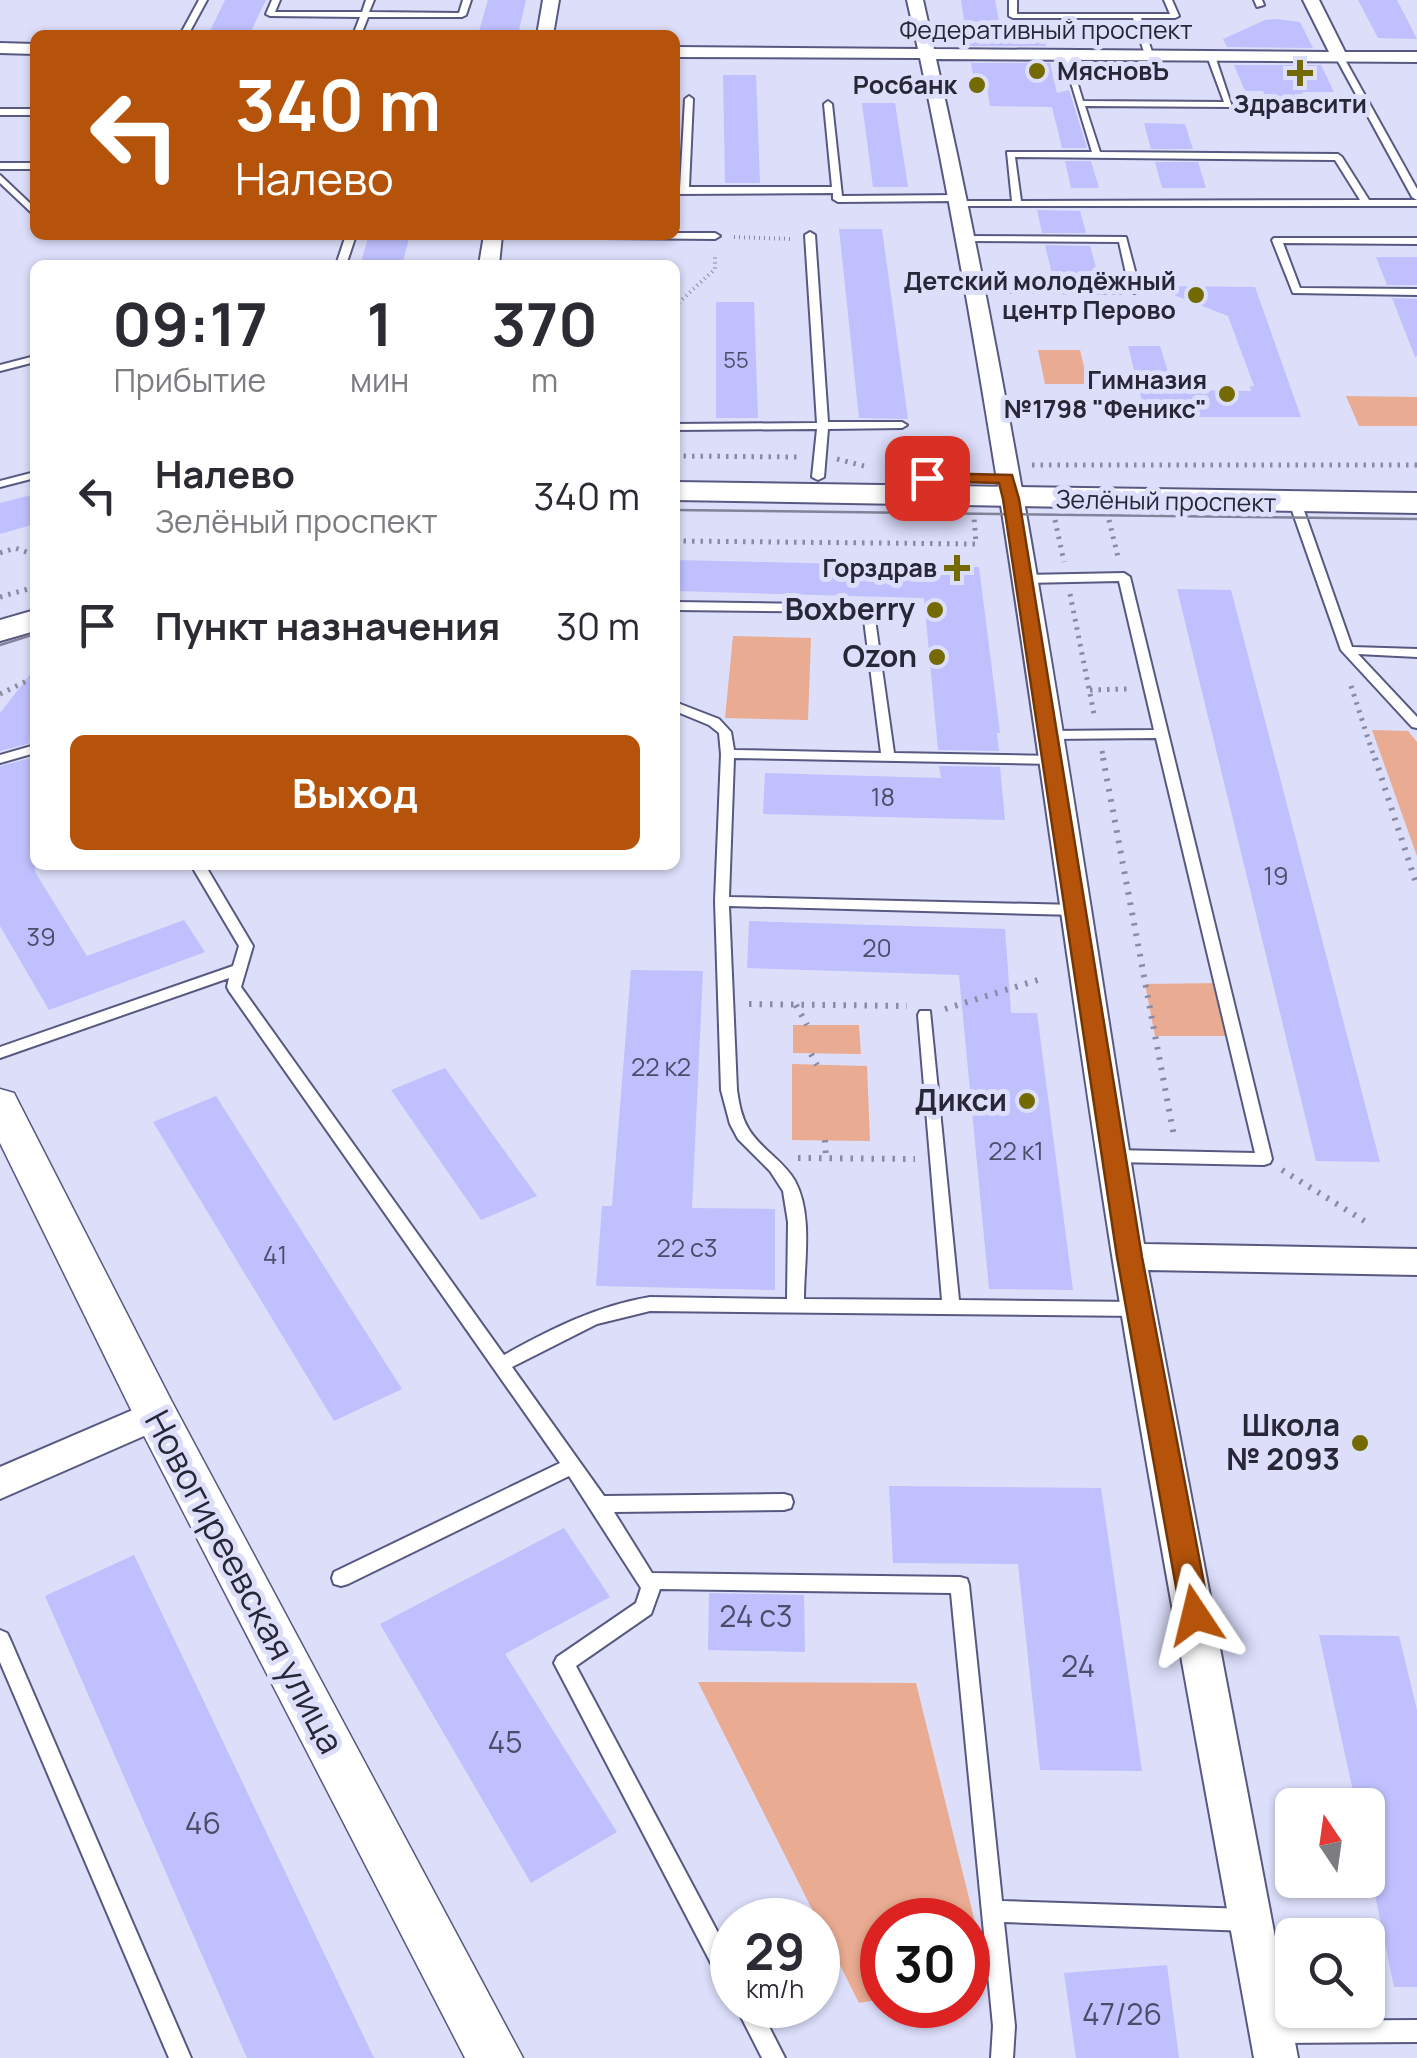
<!DOCTYPE html>
<html lang="ru">
<head>
<meta charset="utf-8">
<style>
	:root { --surface:#fff; --page:#f7f7f7; --text:#2b2b33; --muted:#7c7c81; --accent:#b45309 }
	body { margin:0; font-family:Manrope,sans-serif; background:var(--page); color:var(--text); height:100vh; display:flex; flex-direction:column; font-size:38px; white-space:nowrap }
	* { box-sizing:border-box; margin:0 }
	p { font-size:32px; color:var(--muted) }
	.icon { flex:none; width:55px; height:55px; fill:none; stroke:currentColor; stroke-width:2; stroke-linecap:round; stroke-linejoin:round }
	.map { position:relative; flex:1; overflow:hidden }
	.sheet { position:absolute; left:30px; top:260px; width:650px; height:610px; display:flex; flex-direction:column; background:var(--surface); border-radius:15px; box-shadow:0 2px 8px #0004 }
	.sheet>* { flex:none }
	.hud { position:absolute; left:30px; top:30px; width:650px; height:210px; border-radius:15px; box-shadow:0 2px 8px #0004; background:#b45309; color:#fff; overflow:hidden }
	.needle { width:65px; rotate:347deg }
	.fabs { position:absolute; left:1275px; top:1788px; display:grid; gap:20px }
	.fabs a { display:grid; place-items:center; width:110px; height:110px; border-radius:15px; background:var(--surface); box-shadow:0 2px 8px #0004; font-size:50px }
	.speed { position:absolute; left:710px; top:1898px; display:flex; gap:20px; font-size:50px; font-weight:700; text-align:center }
	.speed>* { display:grid; place-content:center; width:130px; height:130px; border-radius:50%; background:var(--surface); box-shadow:0 2px 8px #0004; line-height:1 }
	.speed small { font-size:25px; font-weight:400 }
	.speed .limit { border:15px solid #d22; background:#fff; color:#111 }
	.pin { position:absolute; display:grid; place-items:center; width:85px; height:85px; color:#fff; margin:-42px; border-radius:20px; box-shadow:0 5px 15px #0006 }
	.me { position:absolute; width:110px; margin:-55px; rotate:350deg; stroke-linejoin:round; filter:drop-shadow(0 0 8px #0008) }
	.turn { display:flex; align-items:center; gap:35px; height:210px; padding:0 40px; font-size:45px }
	.turn .icon { width:130px; height:130px; stroke-width:2.5 }
	.turn b { display:block; font-size:70px; line-height:85px }
	.eta { display:flex; justify-content:space-evenly; align-items:center; height:170px; text-align:center }
	.eta b { font-size:60px; font-weight:700; line-height:70px }
	.cta { display:flex; gap:20px; margin-top:auto; padding:20px 40px }
	.cta a { flex:1; height:115px; border-radius:15px; background:var(--accent); color:#fff; font-size:40px; font-weight:700; line-height:115px; text-align:center }
	ul { padding:0; list-style:none }
	li { display:flex; align-items:center; gap:30px; height:130px; padding:0 40px }
	li div { flex:1 }
	li b { display:block; font-size:38px }
	li em { font-style:normal }
	.map>svg:first-child { display:block }
</style>
</head>
<body>
<div class="map">
<svg width="1417" height="2058" viewBox="0 0 1417 2058">
	<rect width="100%" height="100%" fill="#dcdefa"/>
	<path fill="#e9ab91" d="M1038 350H1080L1088 384H1045Z
		M1346 396 1417 397V426H1359Z
		M733 636 811 638 808 720 725 718Z
		M1372 730 1408 731 1417 742V856Z
		M1222 983 1234 1036H1155L1145 984Z
		M793 1025H859L861 1054 793 1053Z
		M792 1064 867 1066 870 1141 792 1140Z
		M698 1682 916 1683 989 1979 968 1983V1920H882V1999L859 2003Z"/>
	<path fill="#bfc0fd" d="M225 0H266L250 33H209Z
		M488 0H526L518 35H478Z
		M961 0H995L1000 26H1041L1046 46H968Z
		M1358 0H1397L1417 39 1378 38Z
		M1277 19 1300 22 1313 48 1227 47 1223 39 1265 20Z
		M971 63H1050L1057 93 1069 90 1087 148H1062L1052 107 990 106 987 88H975Z
		M1234 65H1321L1334 92H1302L1311 109H1270L1263 91H1245Z
		M723 75H756L760 183H725Z
		M862 103H895L908 187H873Z
		M1144 123 1185 124 1193 149H1151Z
		M1065 161H1091L1099 188H1071Z
		M1155 162H1198L1206 188H1162Z
		M1037 210 1080 211 1086 233H1042Z
		M839 229H882L908 419 859 418Z
		M369 235H410L402 265H360Z
		M1045 245 1090 246 1099 278H1053Z
		M1376 257H1417V285H1387Z
		M1151 286 1255 287 1301 417H1146L1128 346H1160L1172 385H1180L1181 390 1251 391 1250 386H1254L1228 316Z
		M1392 298 1417 299V356L1415 357Z
		M716 302H754L758 418H716Z
		M35 494V524L0 534V503Z
		M675 560 979 567 1000 733H997L999 751 938 750 924 598 675 591Z
		M1177 589 1231 590 1380 1162 1316 1161Z
		M35 668V742L0 751V713Z
		M35 757V872L87 956 184 920 205 952 49 1010 0 926V766Z
		M939 766 1000 767 1005 820 763 814 765 773 941 778Z
		M749 921 1005 929 1011 1013H1037L1073 1290 989 1289 959 975 747 968Z
		M631 970 703 971 692 1208 775 1209V1290L596 1286 602 1206H612Z
		M445 1068 537 1196 481 1220 391 1090Z
		M216 1096 402 1389 334 1421 153 1122Z
		M889 1486 1101 1488 1142 1771 1040 1770 1018 1564 893 1563Z
		M564 1528 610 1597 505 1654 617 1832 531 1883 380 1624Z
		M134 1555 374 2058H247L45 1596Z
		M709 1593 804 1595 805 1652 708 1650Z
		M1319 1635 1399 1636 1417 1710V1987H1394L1368 1861V1805H1356Z
		M1167 1965 1179 2058H1076L1064 1973Z"/>
	<g fill="none" stroke-linecap="round" stroke-linejoin="round">
		<g stroke="#585980" stroke-width="4">
			<path id="service" d="M199 0H207L188 35H180Z
				M272 0H280L275 12H362L366 0H374L369 12 459 13 463 0H471L466 15 462 17H368L361 35H353L360 17 270 16 266 14Z
				M1009 0H1017V14H1170L1164 0H1172L1179 16 1175 18H1141L1153 55 1149 57 1145 55 1133 18H1013L1009 16Z
				M1254 0H1262L1264 5 1257 7Z
				M1062 53 1069 55 1083 101 1224 102 1207 56 1211 54 1215 56 1232 107 1085 106 1100 152 1338 154 1342 157 1369 200H1417V206H957V202L960 201H1012L1007 152H1092ZM1015 157 1335 160 1360 200 1021 201Z
				M1339 54 1343 56 1417 189V200L1412 197 1335 56Z
				M689 96 693 99 689 187H832L824 104 828 101 832 104 842 196 959 195 964 198 959 201 838 202 833 199V193L675 194V188H680L685 99Z
				M0 109H35V115H0Z
				M0 163H35V169H0Z
				M0 175 35 208V216L0 183Z
				M810 232 815 235 828 422H902L907 425 902 428 828 429 824 477 818 480 812 477 817 429 675 430V424L817 423 805 235Z
				M675 233H715L720 236 715 239 602 238 597 235H675Z
				M172 235H356L346 265H336L345 238H177Z
				M963 236 1126 237 1140 290 1135 293 971 291V287L974 286 1129 287 1119 242 966 241 961 238Z
				M1274 238H1417V244L1283 243 1300 288 1417 289V295L1293 293 1272 240Z
				M35 356V362L0 371V365Z
				M35 472V478L0 487V481Z
				M1295 499 1301 502 1352 647 1417 649V657L1358 654 1417 717V728L1412 727 1341 650 1289 502Z
				M1124 573 1130 577 1272 1159 1270 1163 1264 1165 1114 1162 1108 1160 1106 1156 1108 1152 1114 1150 1255 1153 1156 738 1049 739 1043 735 1049 731 1154 730 1119 581 1025 583 1019 579 1025 575Z
				M675 602 873 605 894 753 1053 756 1060 760 1053 764 734 758 729 897 1076 905 1083 910 1076 915 729 906 737 1090C739 1103 741 1116 748 1128 760 1149 783 1160 795 1181 813 1215 804 1262 804 1299L942 1300 918 1015 920 1011H930L959 1300 1139 1302 1145 1304 1148 1309 1145 1314 1139 1316 650 1311 597 1324 512 1367 604 1496 784 1494 791 1496 793 1502 791 1508 784 1510 614 1512 652 1573 960 1577 967 1579 969 1585 1002 1901 1248 1909 1256 1913 1259 1920 1256 1927 1248 1931 1004 1922 1015 2026 1013 2058H991L993 2026 951 1593 660 1589 651 1614 576 1666 732 1959V1991L724 1988 554 1663 557 1657 636 1603 641 1588 569 1476 348 1584 341 1586 334 1584 332 1578 334 1572 560 1463 229 991 227 987 229 978 0 1058V1047L233 966 239 946 191 865H205L253 946 241 987 504 1355C551 1329 596 1306 650 1297L787 1299 788 1222 783 1191 770 1171 738 1139 730 1124 721 1090 715 901 721 754 719 733 709 725 675 711V702L719 719 731 732 734 750 881 753 863 612 675 610Z
				M35 745V753L0 763V755Z
				M0 1630 7 1633 10 1639 191 2058H169L0 1662Z
				M735 2005H758L785 2058H762Z
				M1417 2020V2042L1276 2043 1268 2040 1265 2032 1268 2024 1276 2021Z"/>
		</g>
		<g stroke="#585980" stroke-width="4">
			<path id="minor" d="M543 0H559L553 35H537Z
				M907 0H923L934 49 1329 52 1303 0H1319L1345 52H1417V62L936 59C1025 450 1080 849 1144 1244L1417 1249V1275L1148 1270 1298 2058H1254C1206 1791 1155 1523 1112 1255 1049 856 1004 454 920 58L675 57V47L918 49Z
				M0 43 35 44V54L0 53Z
				M484 235H502L499 265H479Z
				M156 1400 169 1405 174 1415 169 1425 0 1499V1467Z"/>
		</g>
		<g stroke="#585980" stroke-width="3">
			<path id="tertiary" d="M0 1089 14 1093 19 1103 172 1402 523 2058H465L140 1428 0 1143Z"/>
		</g>
		<g stroke="#585980" stroke-width="4">
			<path id="secondary" d="M675 482 1417 493V513L675 500Z
				M35 610V631L0 641V620Z"/>
		</g>
		<path stroke="#8a8ba2" stroke-width="4" stroke-dasharray="1 4" stroke-linecap="butt" d="M734 237 791 239
			M675 306 715 269V255"/>
		<path stroke="#8a8ba2" stroke-width="5" stroke-dasharray="2.5 6" stroke-linecap="butt" d="M675 456 800 457
			M837 459 864 466
			M1032 465H1417
			M1055 520 1064 562
			M1109 520 1119 561
			M675 541 976 544 974 517
			M0 553 15 548 35 555
			M1070 594 1095 719
			M0 597 35 587
			M1351 686 1375 760
			M1090 690 1128 689
			M0 694 35 677
			M1102 751 1104 760"/>
		<path stroke="#8a8ba2" stroke-width="6" stroke-dasharray="2.5 8" stroke-linecap="butt" d="M1103 758 1174 1136
			M1375 758 1417 886
			M749 1004 907 1006
			M796 1005 807 1025
			M945 1009 1044 978
			M811 1054 817 1065
			M825 1140 826 1159
			M798 1158 915 1159
			M1282 1170 1366 1222"/>
		<use href="#service" fill="#fff" fill-rule="evenodd"/>
		<use href="#minor" fill="#fff" fill-rule="evenodd"/>
		<use href="#tertiary" fill="#fff" fill-rule="evenodd"/>
		<use href="#secondary" fill="#fff" fill-rule="evenodd"/>
		<path stroke="#828399" stroke-width="2.5" d="M675 510 1417 519
			M0 645 35 634"/>
	</g>
	<path fill="#b45309" stroke="#753606" stroke-width="2.5" d="M927 473 1012 475 1019 499 1142 1257 1210 1615 1206 1624 1195 1628 1185 1624 1181 1615 1117 1257 1003 499 999 483 921 481 919 478Z"/>
	<g fill="#736a02" stroke="#dcdefa" stroke-width="4">
		<circle cx="1037" cy="71" r="10"/>
		<path d="M1295 58h10v10h10v10h-10v10h-10v-10h-10v-10h10z"/>
		<circle cx="977" cy="85" r="10"/>
		<circle cx="1196" cy="295" r="10"/>
		<circle cx="1227" cy="394" r="10"/>
		<path d="M952 553h10v10h10v10h-10v10h-10v-10h-10v-10h10z"/>
		<circle cx="935" cy="610" r="10"/>
		<circle cx="937" cy="657" r="10"/>
		<circle cx="1027" cy="1101" r="10"/>
		<circle cx="1360" cy="1443" r="10"/>
	</g>
	<g text-anchor="middle" stroke-width="10" stroke-linejoin="round" paint-order="stroke">
		<g font-size="22" fill="#4d4d69">
			<text x="736" y="368">55</text>
		</g>
		<g font-size="25" fill="#272738" stroke="#dcdefa">
			<text x="1046" y="39">Федеративный проспект</text>
			<text transform="translate(1166 501) rotate(1)" y="9">Зелёный проспект</text>
		</g>
		<g font-size="25" font-weight="bold" fill="#272738" stroke="#dcdefa" text-anchor="end">
			<text x="1057" y="80" text-anchor="start">МясновЪ</text>
			<text x="957" y="94">Росбанк</text>
			<text x="1300" y="113" text-anchor="middle">Здравсити</text>
			<text x="1176" y="290">Детский молодёжный<tspan x="1176" dy="29">центр Перово</tspan></text>
			<text x="1207" y="389">Гимназия<tspan x="1207" dy="29">№1798 "Феникс"</tspan></text>
			<text x="937" y="577">Горздрав</text>
		</g>
		<g font-size="25" fill="#4d4d69">
			<text x="883" y="806">18</text>
			<text x="1276" y="885">19</text>
			<text x="41" y="946">39</text>
			<text x="877" y="957">20</text>
			<text x="661" y="1076">22 к2</text>
			<text x="1016" y="1160">22 к1</text>
			<text x="687" y="1257">22 с3</text>
			<text x="275" y="1264">41</text>
		</g>
		<g font-size="30" font-weight="bold" fill="#272738" stroke="#dcdefa" text-anchor="end">
			<text x="915" y="620">Boxberry</text>
			<text x="917" y="667">Ozon</text>
			<text x="1007" y="1111">Дикси</text>
			<text x="1340" y="1436">Школа<tspan x="1340" dy="34">№ 2093</tspan></text>
		</g>
		<g font-size="30" fill="#4d4d69">
			<text x="756" y="1627">24 с3</text>
			<text x="1078" y="1677">24</text>
			<text x="505" y="1753">45</text>
			<text x="203" y="1834">46</text>
			<text x="1122" y="2025">47/26</text>
		</g>
		<g font-size="35" fill="#272738" stroke="#dcdefa">
			<text transform="translate(244 1582) rotate(62)" y="12">Новогиреевская улица</text>
		</g>
	</g>
</svg>
<div class="fabs">
<a><svg class="needle" viewBox="-14 -14 28 28"><path d="M0-13l5 13h-10z" fill="#e53935"/><path d="M0 13l5-13h-10z" fill="#7c7c81"/></svg></a>
<a><svg class="icon" aria-label="search" viewBox="0 0 24 24"><circle cx="10" cy="10" r="6"/><path d="M15 15l6 6"/></svg></a>
</div>
<div class="speed"><div>29<small>km/h</small></div><div class="limit">30</div></div>
<div class="pin" style="left:927px;top:478px;background:#d93025"><svg class="icon" aria-label="arrive" viewBox="0 0 24 24"><path d="M6 21V4h12l-3 4 3 4H6"/></svg></div>
<svg class="me" style="left:1195px;top:1615px" viewBox="-20 -20 40 40"><path d="M0-17L14 15 0 8-14 15z" fill="#b45309" stroke="#fff" stroke-width="4"/></svg>
<div class="hud">
<div class="turn"><svg class="icon" aria-label="left" viewBox="0 0 24 24"><path d="M17 20v-9H6M10 6l-5 5 5 5"/></svg><div><b>340 m</b>Налево</div></div>
</div>
<section class="sheet">
<div class="eta">
<div><b>09:17</b><p>Прибытие</p></div>
<div><b>1</b><p>мин</p></div>
<div><b>370</b><p>m</p></div>
</div>
<ul>
<li><svg class="icon" aria-label="left" viewBox="0 0 24 24"><path d="M17 20v-9H6M10 6l-5 5 5 5"/></svg><div><b>Налево</b><p>Зелёный проспект</p></div><em>340 m</em></li>
<li><svg class="icon" aria-label="arrive" viewBox="0 0 24 24"><path d="M6 21V4h12l-3 4 3 4H6"/></svg><div><b>Пункт назначения</b></div><em>30 m</em></li>
</ul>
<div class="cta"><a>Выход</a></div>
</section>
</div>
</body>
</html>
